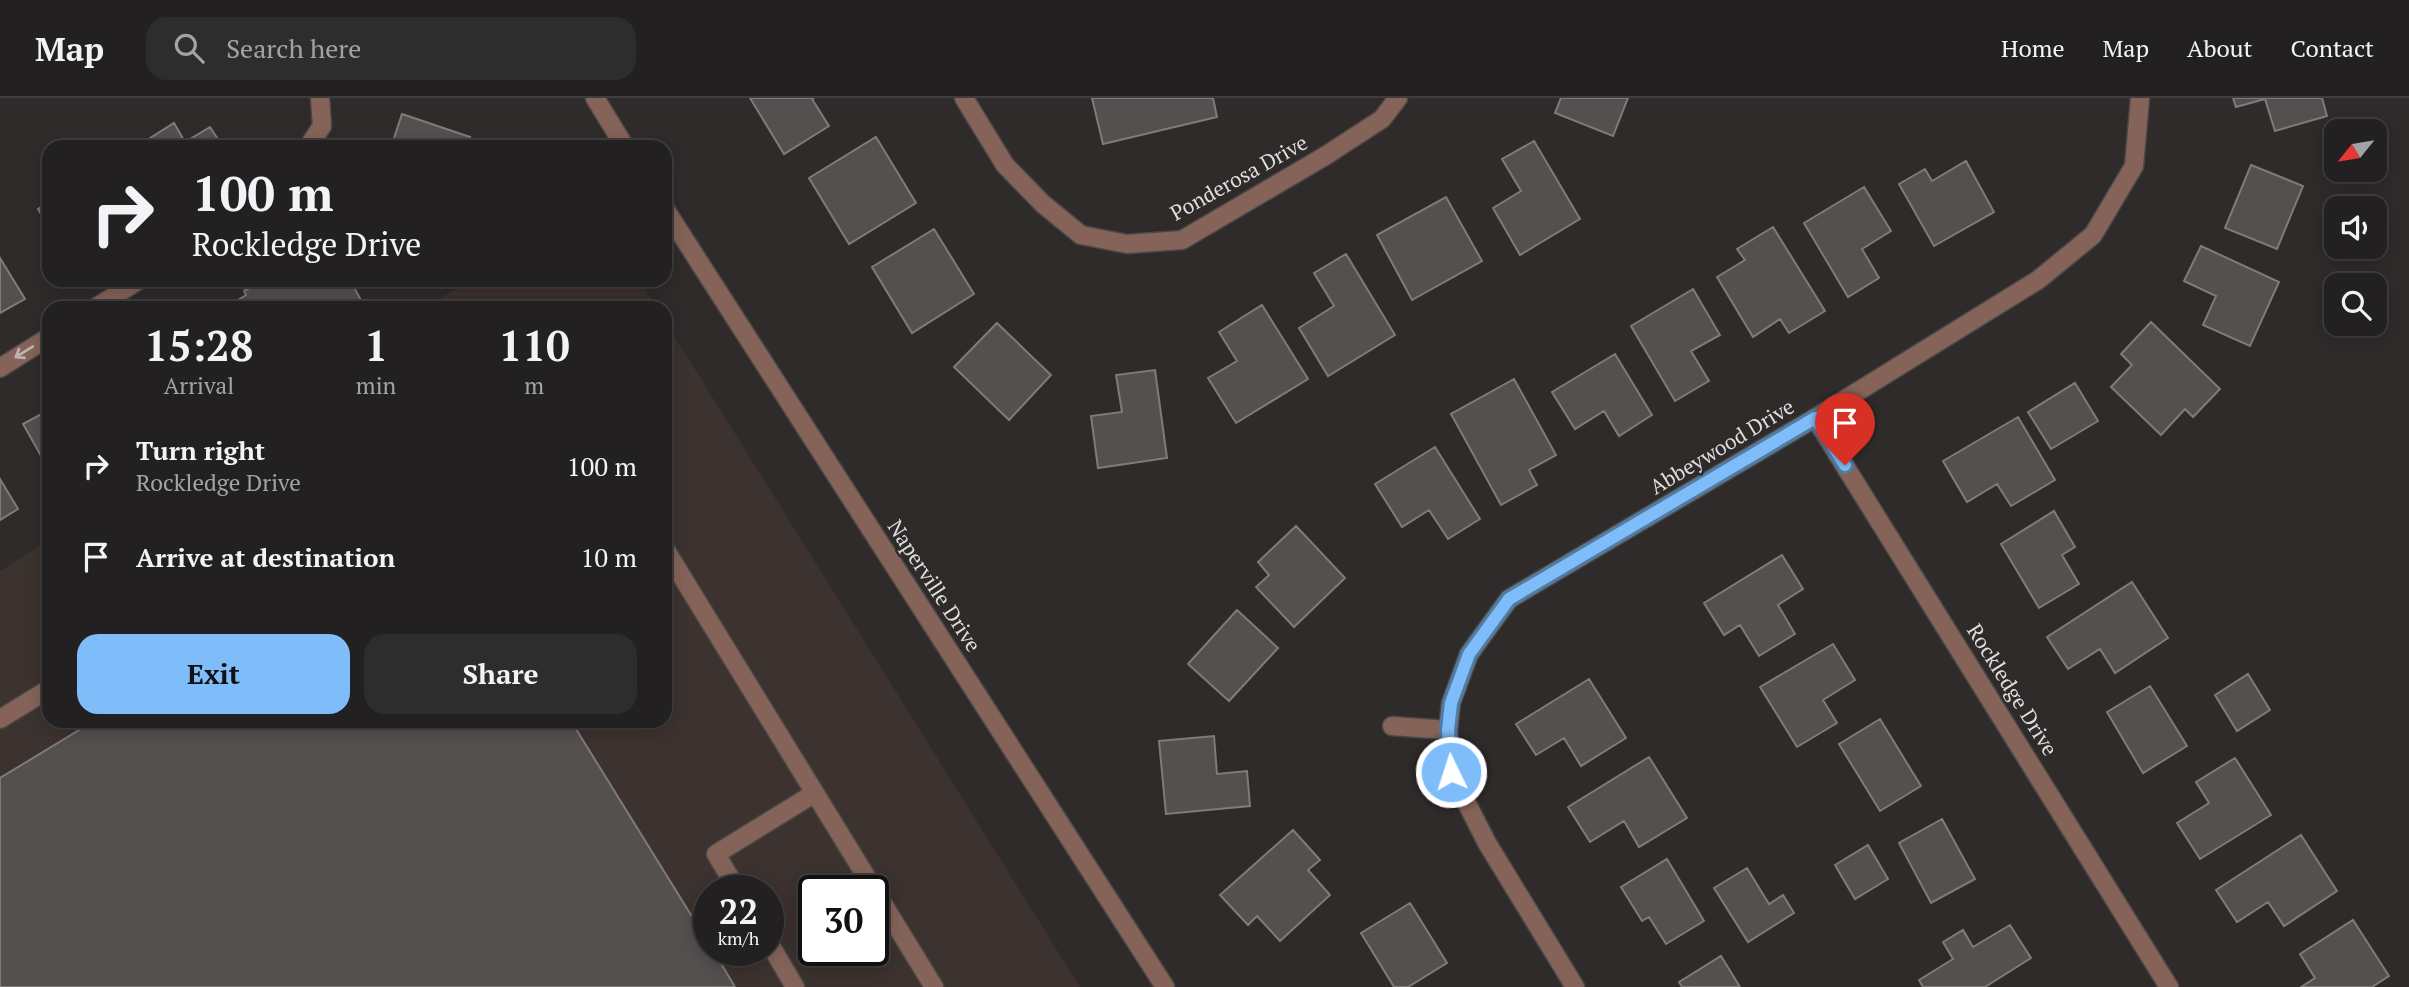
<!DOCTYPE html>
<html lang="en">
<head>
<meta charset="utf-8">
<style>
	:root { --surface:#222020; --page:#2e2d2d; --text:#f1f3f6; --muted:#a2a3a5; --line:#3f3e3e; --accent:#7ebdf9 }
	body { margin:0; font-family:"PT Serif",serif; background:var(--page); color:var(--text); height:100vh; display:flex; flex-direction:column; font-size:26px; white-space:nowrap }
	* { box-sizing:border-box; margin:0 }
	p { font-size:23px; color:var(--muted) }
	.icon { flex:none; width:38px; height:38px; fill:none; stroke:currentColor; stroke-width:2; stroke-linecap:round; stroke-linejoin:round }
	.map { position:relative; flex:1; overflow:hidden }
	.panel { position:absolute; left:42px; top:203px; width:630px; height:427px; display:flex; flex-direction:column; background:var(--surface); border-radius:21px; box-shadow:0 4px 18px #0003,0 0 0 2px var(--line) }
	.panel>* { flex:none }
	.guide { position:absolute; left:42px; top:42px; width:630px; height:147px; border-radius:21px; box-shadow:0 4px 18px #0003,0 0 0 2px var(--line); background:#222020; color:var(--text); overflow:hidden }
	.needle { width:46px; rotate:240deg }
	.tools { position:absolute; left:2324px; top:21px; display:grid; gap:14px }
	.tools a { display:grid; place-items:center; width:63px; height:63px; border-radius:14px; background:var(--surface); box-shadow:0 4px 18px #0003,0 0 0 2px var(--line); font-size:35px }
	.speed { position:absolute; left:693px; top:777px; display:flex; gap:14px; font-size:35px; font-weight:700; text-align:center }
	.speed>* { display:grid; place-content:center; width:91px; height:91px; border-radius:50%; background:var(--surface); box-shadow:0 4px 18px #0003,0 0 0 2px var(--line); line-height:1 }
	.speed small { font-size:18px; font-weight:400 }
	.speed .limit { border:4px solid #111; border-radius:10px; background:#fff; color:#111 }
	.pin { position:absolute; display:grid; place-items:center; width:60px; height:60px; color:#fff; margin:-72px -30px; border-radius:50% 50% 50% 0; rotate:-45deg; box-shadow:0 0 7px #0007 }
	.pin .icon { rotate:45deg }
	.me { position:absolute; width:77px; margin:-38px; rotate:356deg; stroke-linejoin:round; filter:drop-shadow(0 0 5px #0008) }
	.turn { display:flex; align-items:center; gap:24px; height:147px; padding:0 35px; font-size:32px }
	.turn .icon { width:91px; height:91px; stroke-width:2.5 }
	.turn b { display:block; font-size:49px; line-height:60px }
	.eta { display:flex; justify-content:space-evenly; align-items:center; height:119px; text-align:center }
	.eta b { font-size:42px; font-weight:700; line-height:49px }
	.primary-button { display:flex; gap:14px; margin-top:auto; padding:14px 35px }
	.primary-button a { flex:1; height:80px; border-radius:21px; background:var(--accent); color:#111; font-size:28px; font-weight:700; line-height:80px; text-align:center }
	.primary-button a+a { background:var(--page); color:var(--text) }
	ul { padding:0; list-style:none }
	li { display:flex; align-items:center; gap:21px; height:91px; padding:0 35px }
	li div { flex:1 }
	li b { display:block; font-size:26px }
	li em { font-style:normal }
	header { display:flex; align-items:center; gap:42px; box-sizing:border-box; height:98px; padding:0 35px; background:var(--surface); border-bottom:2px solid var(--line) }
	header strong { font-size:33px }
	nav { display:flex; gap:38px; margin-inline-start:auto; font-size:24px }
	.search { width:490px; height:63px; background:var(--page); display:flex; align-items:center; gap:18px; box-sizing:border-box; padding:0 24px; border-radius:21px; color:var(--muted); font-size:26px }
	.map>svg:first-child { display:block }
</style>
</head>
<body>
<header>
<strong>Map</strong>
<div class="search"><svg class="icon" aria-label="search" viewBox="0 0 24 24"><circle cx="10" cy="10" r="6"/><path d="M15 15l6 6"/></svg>Search here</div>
<nav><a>Home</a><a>Map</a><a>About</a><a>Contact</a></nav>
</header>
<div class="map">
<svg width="2409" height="889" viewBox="0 0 2409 889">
	<rect width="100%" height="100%" fill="#2e2b2a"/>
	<path fill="#3c322f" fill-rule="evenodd" d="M470 182H640L657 210H425Z
		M665 223 1080 889H0V473L49 442V623H665ZM709 793H768V852H709ZM814 793H873V852H814Z"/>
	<path fill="#53504f" stroke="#7e7b7a" stroke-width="2" d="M750 0H814L812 1 829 28 784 56Z
		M1092 0H1213L1217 19 1103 46Z
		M1561 0H1628L1613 38 1555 15Z
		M2233 0H2322L2327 18 2275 33 2265 1 2236 9Z
		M402 16 470 39 467 49H391Z
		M174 25 185 44 210 29 223 49H136Z
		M876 39 916 105 849 146 809 80Z
		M1534 43 1580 121 1520 157 1493 110 1521 93 1502 61Z
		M1966 63 1994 114 1934 148 1899 86 1925 71 1932 83Z
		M2251 67 2303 88 2277 151 2225 130Z
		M1864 89 1891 133 1862 151 1879 180 1848 199 1804 125Z
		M1446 99 1482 163 1412 202 1377 137Z
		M49 104V129L38 111Z
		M1773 129 1825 213 1789 235 1780 221 1753 239 1717 179 1745 162 1737 151Z
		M934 131 974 196 912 235 872 169Z
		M2201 148 2279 184 2250 248 2203 227 2216 198 2184 183Z
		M1346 156 1395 237 1328 278 1299 230 1334 208 1314 175Z
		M0 160 25 201 0 215Z
		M264 182H350L362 204 351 210H225L246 197 244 193Z
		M1693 191 1720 237 1691 253 1709 283 1675 303 1631 228Z
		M1262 207 1308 281 1236 325 1208 280 1237 263 1219 234Z
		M2151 224 2220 291 2193 319 2185 311 2161 337 2111 289 2132 267 2121 256Z
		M997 225 1051 277 1009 322 954 269Z
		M1615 256 1652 317 1619 338 1604 313 1575 331 1552 294Z
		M1155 272 1167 360 1098 370 1091 318 1122 314 1116 277Z
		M1514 281 1556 357 1529 372 1537 387 1501 407 1451 316Z
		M2075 285 2098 323 2051 351 2028 314Z
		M49 312V372L23 326Z
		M2018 319 2055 382 2011 408 1997 386 1967 404 1943 363Z
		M1435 349 1480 421 1448 441 1429 412 1402 429 1375 386Z
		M0 381 18 411 0 422Z
		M2054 413 2075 449 2062 457 2079 486 2039 510 2001 446Z
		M1296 428 1345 480 1294 529 1256 489 1269 477 1258 464Z
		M1782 457 1803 491 1778 507 1795 536 1759 558 1740 527 1724 537 1704 505Z
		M2132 484 2168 540 2115 575 2100 551 2068 571 2047 539Z
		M1237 512 1278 550 1229 603 1188 566Z
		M1833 546 1855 582 1823 602 1837 625 1797 649 1760 589Z
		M2248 576 2270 612 2237 633 2215 597Z
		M1589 581 1626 640 1581 668 1564 640 1536 657 1516 626Z
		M2150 588 2187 648 2143 675 2107 614Z
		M1880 621 1921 688 1880 713 1839 646Z
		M94 623H571L709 846V852H713L735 889H0V680Z
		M1214 638 1217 676 1247 673 1250 708 1166 716 1159 643Z
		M1649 659 1687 720 1639 749 1624 723 1590 744 1568 709Z
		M2235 660 2271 717 2200 761 2177 725 2209 705 2196 684Z
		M1942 721 1975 781 1931 805 1899 745Z
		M1293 732 1320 762 1308 772 1330 797 1280 843 1257 818 1248 827 1220 797Z
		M2301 737 2337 793 2284 828 2268 804 2237 824 2216 792Z
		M1868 747 1888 781 1855 801 1835 767Z
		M1667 761 1704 823 1666 846 1649 819 1642 823 1621 789Z
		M1747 770 1769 806 1783 797 1794 815 1748 844 1714 790Z
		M1410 805 1447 865 1408 889H1394L1361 835Z
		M2353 822 2389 878 2372 889H2301L2315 880 2300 856Z
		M2010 827 2031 860 1985 889H1923L1919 882 1953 861 1943 844 1963 832 1973 849Z
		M1721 858 1740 889H1682L1679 884Z"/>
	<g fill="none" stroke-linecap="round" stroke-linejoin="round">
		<g stroke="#4a4847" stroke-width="21">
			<path id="minor" d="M595 0 625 49
				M964 0 1005 67 1043 106 1081 137 1127 146 1182 142 1325 58 1382 21 1398 0
				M308 49 322 28 320 0
				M665 111 1165 889
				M95 210 139 182
				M0 270 49 239
				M1815 320 2169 889
				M665 451 934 889
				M0 621 49 591
				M1392 628 1448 632
				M738 793 716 756 815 695
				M768 843 795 889
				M1575 889 1487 745 1451 674 1448 632 1451 605 1469 556 1509 501 1815 320 2038 182 2093 137 2134 68 2140 0"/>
		</g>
		<use href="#minor" stroke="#856358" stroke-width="18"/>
	</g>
	<defs><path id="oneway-shaft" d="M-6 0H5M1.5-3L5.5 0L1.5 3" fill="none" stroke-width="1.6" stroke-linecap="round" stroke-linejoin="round" transform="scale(1.75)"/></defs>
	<use stroke="#c0b3ae" href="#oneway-shaft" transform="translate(24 254) rotate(148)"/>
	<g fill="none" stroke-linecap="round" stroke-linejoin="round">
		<g stroke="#527ba2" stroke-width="18">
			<path id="route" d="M1451 674 1448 632 1451 605 1469 556 1509 501 1815 320 1845 367"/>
		</g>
		<use href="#route" stroke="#7ebdf9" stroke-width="12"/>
	</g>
	<g text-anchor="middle" stroke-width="5" stroke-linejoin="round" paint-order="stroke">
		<g font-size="21" fill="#dfdedd" stroke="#2e2b2a">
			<text transform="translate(1239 80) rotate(-29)" y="7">Ponderosa Drive</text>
			<text transform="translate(1722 349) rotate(-31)" y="7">Abbeywood Drive</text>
			<text transform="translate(934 488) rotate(57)" y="7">Naperville Drive</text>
			<text transform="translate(2012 592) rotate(58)" y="7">Rockledge Drive</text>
		</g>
	</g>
</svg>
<div class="tools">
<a><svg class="needle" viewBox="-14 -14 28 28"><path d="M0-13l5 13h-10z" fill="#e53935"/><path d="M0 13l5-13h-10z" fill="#a2a3a5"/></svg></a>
<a><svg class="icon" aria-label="sound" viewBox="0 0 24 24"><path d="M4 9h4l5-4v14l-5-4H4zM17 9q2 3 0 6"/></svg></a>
<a><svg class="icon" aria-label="search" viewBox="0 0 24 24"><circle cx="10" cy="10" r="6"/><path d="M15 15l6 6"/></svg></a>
</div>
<div class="speed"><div>22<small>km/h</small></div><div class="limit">30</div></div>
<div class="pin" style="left:1845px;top:367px;background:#d93025"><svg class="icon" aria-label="arrive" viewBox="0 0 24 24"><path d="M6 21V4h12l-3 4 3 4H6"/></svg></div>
<svg class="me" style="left:1451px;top:674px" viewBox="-20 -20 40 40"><circle r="17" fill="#7ebdf9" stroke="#fff" stroke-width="3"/><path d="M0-11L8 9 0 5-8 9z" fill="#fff"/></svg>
<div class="guide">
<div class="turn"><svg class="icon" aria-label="right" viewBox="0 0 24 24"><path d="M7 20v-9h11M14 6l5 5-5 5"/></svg><div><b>100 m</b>Rockledge Drive</div></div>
</div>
<section class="panel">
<div class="eta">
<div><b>15:28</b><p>Arrival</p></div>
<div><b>1</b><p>min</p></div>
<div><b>110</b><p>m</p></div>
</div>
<ul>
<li><svg class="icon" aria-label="right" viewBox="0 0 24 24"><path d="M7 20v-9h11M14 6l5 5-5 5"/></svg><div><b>Turn right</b><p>Rockledge Drive</p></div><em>100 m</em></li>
<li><svg class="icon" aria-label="arrive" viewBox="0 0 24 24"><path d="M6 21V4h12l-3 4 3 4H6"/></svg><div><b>Arrive at destination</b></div><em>10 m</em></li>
</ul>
<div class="primary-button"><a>Exit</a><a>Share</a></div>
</section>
</div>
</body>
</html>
